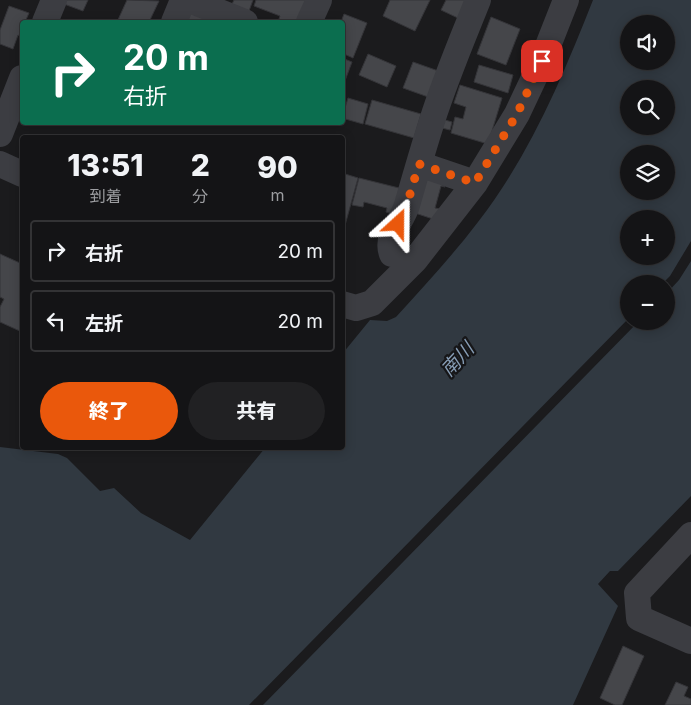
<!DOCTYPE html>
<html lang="ja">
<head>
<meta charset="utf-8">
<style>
	:root { --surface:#141416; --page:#212123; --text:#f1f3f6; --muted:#9d9ea1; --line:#333335; --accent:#ea580c }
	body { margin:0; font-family:Inter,"Noto Sans JP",sans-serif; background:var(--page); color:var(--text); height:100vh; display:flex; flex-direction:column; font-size:19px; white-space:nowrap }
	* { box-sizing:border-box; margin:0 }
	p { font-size:16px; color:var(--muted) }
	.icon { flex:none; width:28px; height:28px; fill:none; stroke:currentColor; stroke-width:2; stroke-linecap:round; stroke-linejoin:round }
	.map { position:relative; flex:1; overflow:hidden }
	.panel { position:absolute; left:20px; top:135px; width:325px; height:315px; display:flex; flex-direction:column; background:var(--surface); border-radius:5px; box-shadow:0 2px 12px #0003,0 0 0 1px var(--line) }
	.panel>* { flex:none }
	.guide { position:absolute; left:20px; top:20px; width:325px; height:105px; border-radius:5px; box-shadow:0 2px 12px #0003,0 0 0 1px var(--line); background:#0b6e4f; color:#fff; overflow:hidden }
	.buttons { position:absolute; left:620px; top:15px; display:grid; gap:10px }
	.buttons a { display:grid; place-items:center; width:55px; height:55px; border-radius:50%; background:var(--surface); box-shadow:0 2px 12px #0003,0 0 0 1px var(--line); font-size:25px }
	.pin { position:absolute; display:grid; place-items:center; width:42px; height:42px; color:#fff; margin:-21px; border-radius:10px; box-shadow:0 2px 8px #0006 }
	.me { position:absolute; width:55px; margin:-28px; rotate:24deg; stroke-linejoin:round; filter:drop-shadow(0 0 4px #0008) }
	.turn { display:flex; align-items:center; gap:18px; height:105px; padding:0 20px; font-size:22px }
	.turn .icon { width:65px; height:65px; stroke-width:2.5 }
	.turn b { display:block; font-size:35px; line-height:42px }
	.eta { display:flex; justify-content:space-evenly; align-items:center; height:85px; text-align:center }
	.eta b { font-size:30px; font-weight:800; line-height:35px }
	.action { display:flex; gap:10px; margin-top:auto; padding:10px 20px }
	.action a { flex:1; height:58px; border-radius:30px; background:var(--accent); color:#fff; font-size:20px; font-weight:800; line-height:58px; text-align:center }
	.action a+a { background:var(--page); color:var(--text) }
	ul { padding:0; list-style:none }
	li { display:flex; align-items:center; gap:15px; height:62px; margin:0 10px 8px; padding:0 10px; border:2px solid var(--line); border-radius:5px }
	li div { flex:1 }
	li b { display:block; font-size:19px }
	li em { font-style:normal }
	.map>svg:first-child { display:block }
</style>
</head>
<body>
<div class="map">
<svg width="691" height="705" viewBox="0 0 691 705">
	<rect width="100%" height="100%" fill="#1b1b1d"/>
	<path fill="#313941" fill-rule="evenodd" d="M593 0H691V496L618 571H610L598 584 618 606 573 705H0V447L58 454 67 458 100 491 114 488 141 513 190 540 265 448H342L343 353 370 320 387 321 396 317C424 286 453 255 478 222 530 155 562 78 593 0ZM629 24H666V61H629ZM629 89H666V126H629ZM629 154H666V191H629ZM629 219H666V256H629ZM629 284H666V321H629Z"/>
	<path fill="#1b1b1d" d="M691 241V261L679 280 666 294V284H662L670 276Z
		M629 318V321H639L263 705H249Z"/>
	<path fill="#45464a" stroke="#353539" d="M66 0H88L83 11 64 4Z
		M127 0 159 1 149 22H117Z
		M234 0H253L249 11 232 4Z
		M256 0H307L299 22H278L280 16 254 6Z
		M390 0H430L415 31 383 16Z
		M446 0H470L460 19 441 10Z
		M9 6 29 13 25 22H22V37L18 35 13 49 0 44V30Z
		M187 11 205 19 204 22H178Z
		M344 14 367 23 353 58 342 53V22H341Z
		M491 17 520 29 506 65 477 54Z
		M368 54 396 66 387 87 359 75Z
		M342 58 352 62 343 86 342 85Z
		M413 62 444 73 431 98 403 88Z
		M479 65 513 75 508 93 474 82Z
		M460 85 502 98 488 144 451 133 455 117 463 119 466 107 454 103Z
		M348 98 368 104 363 124 342 118Z
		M372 100 421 114 414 138 365 124Z
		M445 120 452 122 450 130 442 128Z
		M421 170 445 187 441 186 435 208 440 209 436 220 409 211Z
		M342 173 358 178 344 229H342Z
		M359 178 403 189 397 215 386 212 387 208 364 202 363 207 352 205Z
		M0 254 20 263 22 257V332L0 322V307L4 299 0 297Z
		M623 646 644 656 622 705H615L600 698Z
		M676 682 688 687 684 696 691 699V705H665Z"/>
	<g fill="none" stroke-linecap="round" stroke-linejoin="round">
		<path stroke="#3c3d42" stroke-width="26" d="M189 0 245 22
			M45 22 54 0
			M174 22 183 0
			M309 22 319 0
			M0 134 22 78
			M0 164 22 174
			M419 164 475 183
			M415 260 392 254C385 236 402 222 407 205 415 177 423 149 432 121 445 80 462 40 478 0
			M342 304 356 308 372 303 415 260 475 183 517 114 542 61 566 0
			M691 535 637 593 639 618 691 641"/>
	</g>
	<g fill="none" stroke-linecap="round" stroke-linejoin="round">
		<path stroke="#ea580c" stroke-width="9" stroke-dasharray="0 16.2" d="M398 224 405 211 419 164 475 183 517 114 542 61"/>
	</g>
	<g text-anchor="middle" stroke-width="4.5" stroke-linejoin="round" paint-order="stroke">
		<g font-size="19" font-style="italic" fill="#879db5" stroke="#161618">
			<text transform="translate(457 359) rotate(-47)" y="7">南川</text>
		</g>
	</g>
</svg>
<div class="buttons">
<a><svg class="icon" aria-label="sound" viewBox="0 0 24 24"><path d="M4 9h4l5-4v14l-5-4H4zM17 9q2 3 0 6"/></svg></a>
<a><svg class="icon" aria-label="search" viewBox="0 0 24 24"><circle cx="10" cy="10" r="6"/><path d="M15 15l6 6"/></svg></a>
<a><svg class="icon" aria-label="layers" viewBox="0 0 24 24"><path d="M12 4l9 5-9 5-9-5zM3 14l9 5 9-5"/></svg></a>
<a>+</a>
<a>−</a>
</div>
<div class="pin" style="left:542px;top:61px;background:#d93025"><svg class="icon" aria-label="arrive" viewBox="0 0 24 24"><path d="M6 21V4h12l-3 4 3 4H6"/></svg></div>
<svg class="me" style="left:398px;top:224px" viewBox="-20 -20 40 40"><path d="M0-17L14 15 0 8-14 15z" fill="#ea580c" stroke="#fff" stroke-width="4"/></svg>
<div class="guide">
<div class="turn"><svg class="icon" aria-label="right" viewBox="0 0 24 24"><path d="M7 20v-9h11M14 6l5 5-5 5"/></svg><div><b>20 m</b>右折</div></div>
</div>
<section class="panel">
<div class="eta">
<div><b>13:51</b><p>到着</p></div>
<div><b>2</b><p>分</p></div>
<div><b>90</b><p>m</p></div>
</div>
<ul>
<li><svg class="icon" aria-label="right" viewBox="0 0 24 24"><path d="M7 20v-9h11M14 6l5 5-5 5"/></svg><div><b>右折</b></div><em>20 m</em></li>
<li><svg class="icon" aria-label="left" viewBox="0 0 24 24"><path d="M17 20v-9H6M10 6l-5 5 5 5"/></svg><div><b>左折</b></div><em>20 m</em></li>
</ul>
<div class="action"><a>終了</a><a>共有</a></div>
</section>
</div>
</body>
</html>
